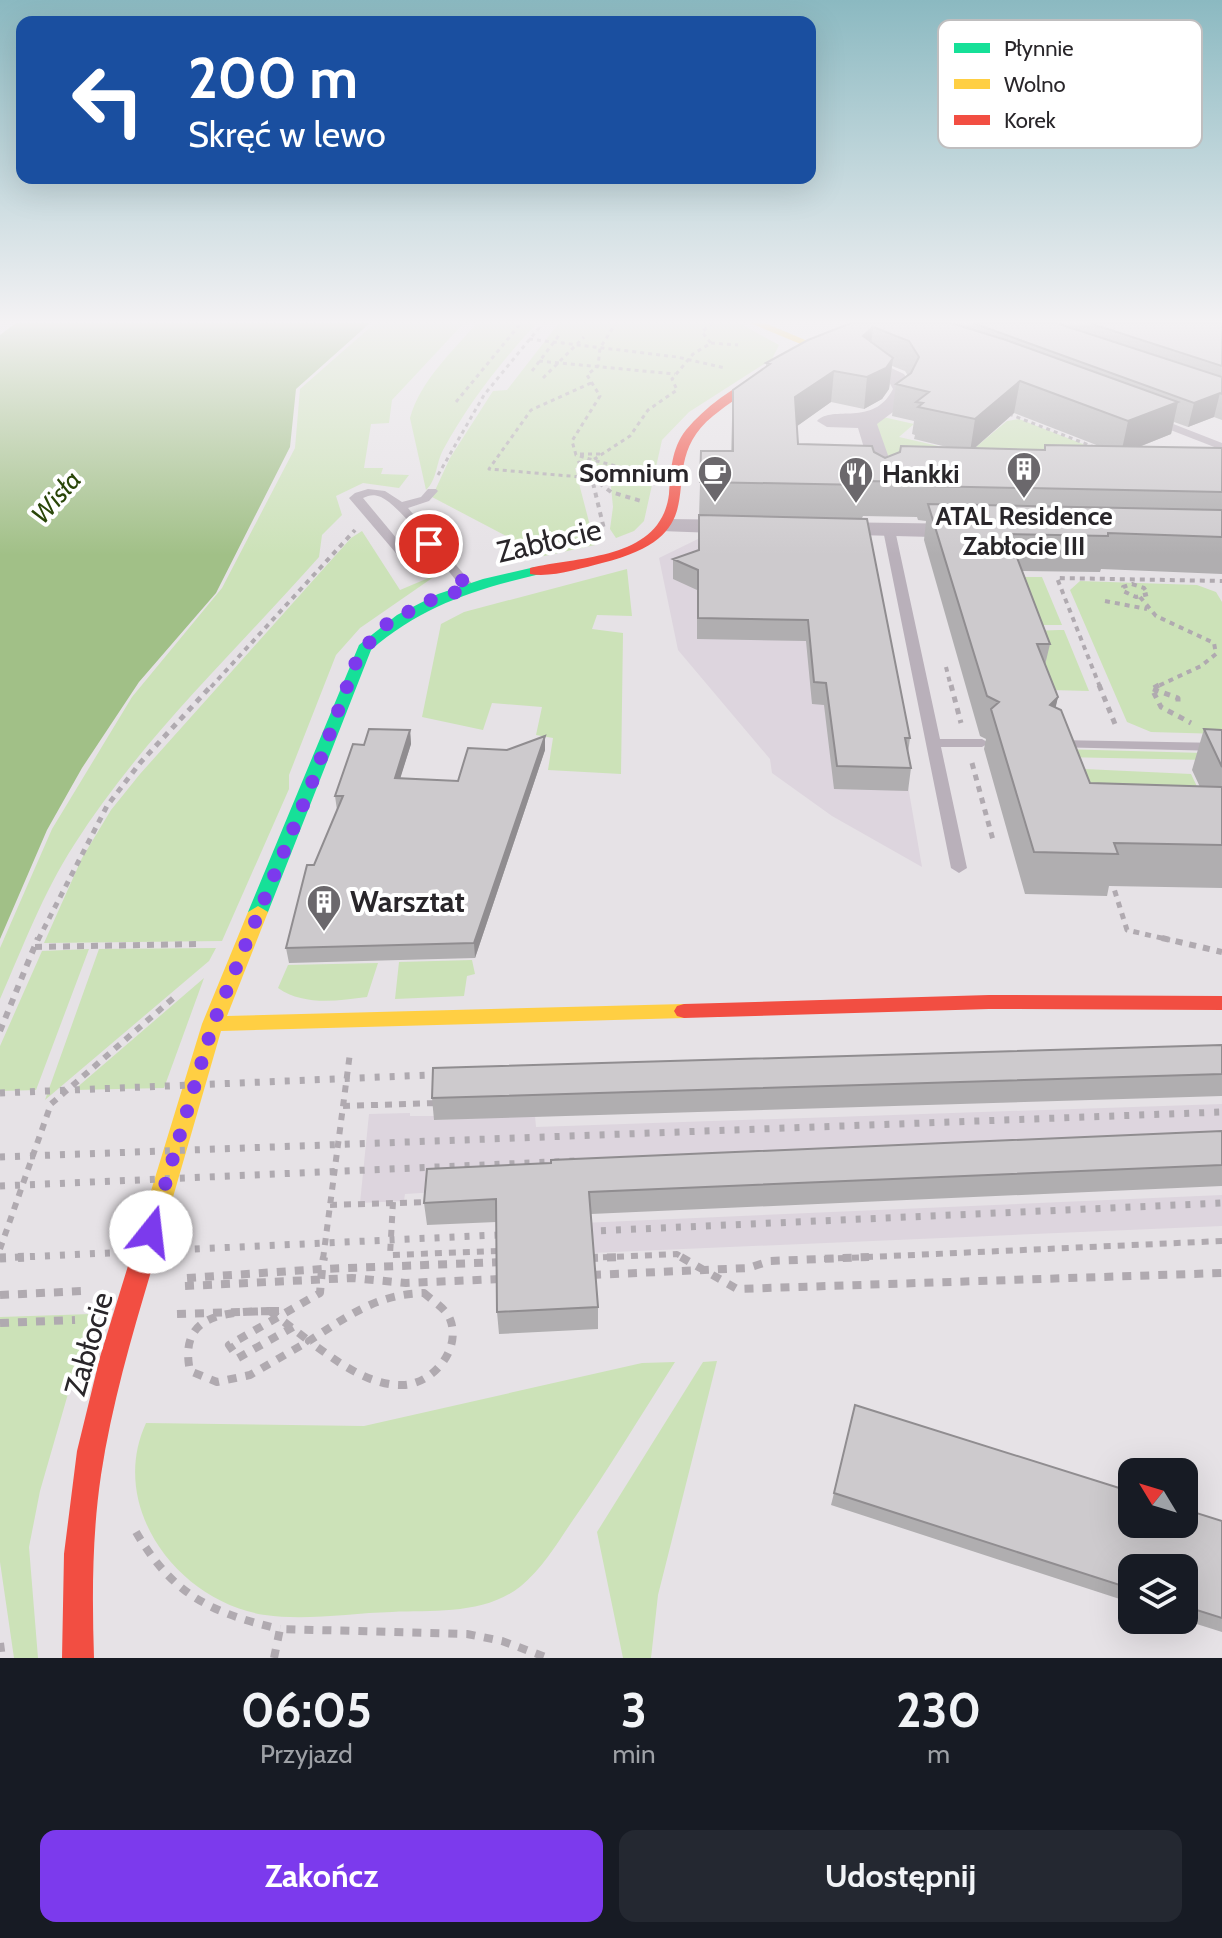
<!DOCTYPE html>
<html lang="pl">
<head>
<meta charset="utf-8">
<style>
	:root { --surface:#171b24; --page:#242831; --text:#f1f3f6; --muted:#9ea1a6; --accent:#7c3aed }
	body { margin:0; font-family:Cabin,sans-serif; background:var(--page); color:var(--text); height:100vh; display:flex; flex-direction:column; font-size:30px; white-space:nowrap }
	* { box-sizing:border-box; margin:0 }
	p { font-size:26px; color:var(--muted) }
	.icon { flex:none; width:44px; height:44px; fill:none; stroke:currentColor; stroke-width:2; stroke-linecap:round; stroke-linejoin:round }
	.map { position:relative; height:1658px; overflow:hidden }
	.drawer { display:flex; flex-direction:column; background:var(--surface); flex:1 }
	.drawer>* { flex:none }
	.top-card { position:absolute; left:16px; top:16px; width:800px; height:168px; border-radius:16px; box-shadow:0 8px 32px #0002; background:#1a4fa0; color:#fff; overflow:hidden }
	.needle { width:52px; rotate:308deg }
	.controls { position:absolute; left:1118px; top:1458px; display:grid; gap:16px }
	.controls a { display:grid; place-items:center; width:80px; height:80px; border-radius:16px; background:var(--surface); box-shadow:0 8px 32px #0002; font-size:40px }
	.pin { position:absolute; display:grid; place-items:center; width:68px; height:68px; color:#fff; margin:-34px; border:4px solid #fff; border-radius:50%; box-shadow:0 2px 8px #0007 }
	.me { position:absolute; width:88px; margin:-44px; rotate:16deg; stroke-linejoin:round; filter:drop-shadow(0 0 6px #0008) }
	.turn { display:flex; align-items:center; gap:28px; height:168px; padding:0 40px; font-size:36px }
	.turn .icon { width:104px; height:104px; stroke-width:2.5 }
	.turn b { display:block; font-size:56px; line-height:68px }
	.eta { display:flex; justify-content:space-evenly; align-items:center; height:136px; text-align:center }
	.eta b { font-size:48px; font-weight:700; line-height:56px }
	.primary-button { display:flex; gap:16px; margin-top:auto; padding:16px 40px }
	.primary-button a { flex:1; height:92px; border-radius:16px; background:var(--accent); color:#fff; font-size:32px; font-weight:700; line-height:92px; text-align:center }
	.primary-button a+a { background:var(--page); color:var(--text) }
	.map>svg:first-child { display:block }
</style>
</head>
<body>
<div class="map">
<svg width="1222" height="1658" viewBox="0 0 1222 1658">
	<rect width="100%" height="100%" fill="#e6e2e6"/>
	<path fill="#ddd5de" d="M698 539 866 543 922 867 832 816 772 773 770 759 678 650 659 558Z
		M1222 1104V1144L405 1194 404 1201 360 1203 369 1114 410 1113V1116H434V1120L535 1116 536 1127Z
		M1222 1195V1226L545 1255 559 1224Z"/>
	<path fill="#cce2b8" d="M375 323H464L392 400 389 423 371 424 364 468H383L381 474 409 475 399 488 363 483 336 496 342 515 322 535 319 557C236 651 141 739 74 845 43 893 23 947 0 999V948L52 829 132 697 222 588 295 448 300 389Z
		M477 323H537C501 361 468 404 443 450 436 463 437 480 426 490L410 418C420 381 453 351 477 323Z
		M559 323H739L779 345 772 359 689 412 662 440 644 521 634 531 616 538 610 529 613 507 609 467 575 468 595 545 544 556 432 497 450 458 493 391 507 390Z
		M883 417 914 424 899 437 964 452H970L1007 421 1019 419 1119 458 894 457 886 455 874 424Z
		M362 531 400 590 438 574 360 628 336 655 289 775V789L222 941 44 943 82 858 111 810 140 774 351 538Z
		M627 569 632 616 597 615 592 629 623 633 621 774 548 770 553 738 536 735 542 707 492 703 483 730 422 717 441 624 464 612Z
		M996 577H1042L1062 625H1027Z
		M1080 581 1197 585 1216 592 1222 602V734L1151 732 1127 722 1070 590Z
		M1059 630H1064L1089 691 1051 690 1030 631Z
		M1059 749 1203 753 1207 760 1061 757Z
		M1063 768 1191 774 1217 828 1084 823Z
		M216 948 209 961 45 1100 99 949Z
		M89 949 36 1090 0 1091V1046L42 951Z
		M472 960 475 974 467 976 464 996 395 999 399 962Z
		M378 963 367 997C337 1001 304 1006 278 988L288 965Z
		M204 978 164 1088 74 1090Z
		M91 1314 40 1491 29 1547 38 1658H14L0 1562V1317Z
		M717 1361 658 1595 651 1658H623L597 1532 703 1362Z
		M675 1362C641 1415 609 1469 573 1520 558 1542 542 1569 521 1586 485 1615 435 1610 392 1612 351 1613 306 1621 265 1615 179 1602 107 1508 146 1423L364 1426 642 1363Z"/>
	<path fill="#a1c087" d="M16 323H370L296 389 290 447 216 593 139 682 82 768 47 830 0 939V335Z"/>
	<g fill="none" stroke-linecap="round" stroke-linejoin="round">
		<path stroke="#b0aab0" stroke-width="3" stroke-dasharray="4 4" stroke-linecap="butt" d="M529 339 677 357 725 368
			M711 343 738 345
			M539 361 675 374
			M532 371 560 334
			M543 378 584 337
			M591 383 531 410 489 469 592 478 601 485
			M456 402 521 323
			M1009 414 1094 447
			M580 454H602
			M578 461 594 485
			M579 463 593 460 576 455 572 441 600 396 587 375 598 366 600 348 616 323
			M646 474 593 460 630 436 648 410 677 390 672 379 693 354 711 343 702 332 712 323
			M438 475 484 395 543 323"/>
		<path stroke="#b0aab0" stroke-width="4" stroke-dasharray="5 5" stroke-linecap="butt" d="M593 483 604 529
			M599 483 611 492 641 501
			M1132 584 1144 588 1148 594 1136 597 1123 591V587Z
			M1140 597 1156 616 1214 643 1216 654 1201 666 1156 687
			M1105 601 1147 609
			M946 667 951 687
			M211 687 355 530
			M1100 687 1057 578 1222 581"/>
		<path stroke="#b0aab0" stroke-width="5" stroke-dasharray="6 6" stroke-linecap="butt" d="M951 685 961 723
			M1099 685 1115 724
			M1159 685 1152 689 1161 707 1191 723
			M1153 689 1178 698V704
			M972 763 993 840
			M1111 879 1127 930 1170 940
			M38 940 107 806 140 763 212 685"/>
		<path stroke="#b0aab0" stroke-width="6" stroke-dasharray="7 7" stroke-linecap="butt" d="M1162 938 1222 952
			M35 947 202 944
			M0 1031 38 938
			M343 1106 438 1103
			M393 1202 390 1255 500 1251
			M330 1205 430 1202
			M0 1249 51 1104 178 994
			M589 1258 677 1254 685 1259
			M323 1259 350 1053
			M824 1259 1222 1241"/>
		<path stroke="#b0aab0" stroke-width="8" stroke-dasharray="9 9" stroke-linecap="butt" d="M681 1257 737 1289 1222 1273
			M589 1258 620 1257
			M592 1275 748 1268 770 1261 869 1257
			M187 1278 322 1269 324 1257
			M185 1286 352 1278 406 1283 502 1279
			M424 1293C433 1301 446 1309 450 1319 462 1349 433 1384 403 1385 368 1386 335 1360 309 1341 348 1316 377 1294 424 1293Z
			M0 1295 83 1291
			M270 1311H286
			M270 1311 309 1341
			M270 1311C226 1312 178 1313 190 1371L217 1382 250 1375 309 1341
			M177 1314 270 1311
			M0 1323 75 1320
			M293 1327 238 1358 229 1345 320 1293 322 1269 503 1262
			M136 1532C173 1595 211 1613 280 1629
			M0 1643 2 1658
			M274 1658 280 1629 467 1634 502 1641 548 1658"/>
		<path fill="#b9b0ba" fill-rule="evenodd" d="M1150 418H1158L1222 443V450L1150 422Z
			M368 489 385 491 402 502 421 497 428 489H436L438 491 429 501 408 508 473 585V591H465C445 569 404 508 381 497 374 494 369 495 363 498L422 569 416 573 412 572 349 498 355 493Z
			M889 526 895 530 940 739H982L989 743 982 747H941L967 868 959 873 951 868 883 530Z
			M1056 740 1222 743V751L1051 747 1049 744 1051 741Z"/>
		<path fill="#b9b0ba" fill-rule="evenodd" d="M872 359 904 374 913 389 905 403 877 424 890 461 879 467 868 461 858 428 827 427 817 421C833 404 873 428 893 389L889 382 863 365Z
			M669 519 742 520 754 527 742 534 661 531 657 526Z
			M828 522 970 524 982 531 970 538 820 534 816 529Z"/>
		<path fill="#16e098" fill-rule="evenodd" d="M535 567 540 568V574C476 589 421 606 371 650L268 912 265 916H251L248 912 359 645 397 615 438 594 483 579Z"/>
		<path fill="#ffcf43" fill-rule="evenodd" d="M750 323H765L824 348 815 350Z
			M258 906 268 912 227 1016 684 1004 691 1006 694 1011 691 1016 684 1018 221 1031 171 1204 167 1211 159 1214 151 1211 147 1204 202 1024 248 912Z"/>
		<path fill="#f24e42" fill-rule="evenodd" d="M883 323H899C884 332 864 337 848 343 801 362 753 383 713 416 647 470 727 532 602 563 582 568 551 578 530 574V568C580 556 661 560 669 494 671 471 671 449 686 430 729 377 820 345 883 323Z
			M989 995 1222 996V1010L989 1009 684 1018 677 1016 674 1011 677 1006 684 1004Z
			M159 1194 167 1197 171 1204C145 1294 115 1383 101 1475 92 1536 92 1597 94 1658H62L64 1554 77 1451 100 1357 147 1204 151 1197Z"/>
		<path stroke="#afaab0" stroke-width="7" stroke-dasharray="5 10" stroke-linecap="butt" d="M0 1093 454 1074
			M0 1157 1222 1112
			M0 1186 575 1161
			M571 1232 1222 1203
			M0 1258 519 1234"/>
		<path stroke="#afaab0" stroke-width="9" stroke-dasharray="6 12" stroke-linecap="butt" d="M0 1258 30 1257"/>
	</g>
	<path fill="#b0aeb0" fill-rule="evenodd" d="M851 323H1222V420L1214 417 1188 427 1174 422 1171 434 1139 447 1222 448V574L1101 569 1100 572 1022 571 1050 644 1045 665 1058 697 1055 708 1090 783 1200 787 1192 770 1204 729 1222 730V888L1109 886 1107 896 1025 894 984 749 986 739 980 736 924 540 926 521 918 520 917 517 863 516 862 518 910 738 908 753 911 768 908 791 834 789 824 705 812 704 806 641 697 639V590L673 579V559L698 550 701 451H731L733 390 766 367V363ZM892 366 905 371 908 376 896 384 892 416 914 421 912 434 915 435 914 439 951 448 885 458 874 452 798 444 797 426 831 402 864 409 882 399 889 389ZM1014 413 1099 446 1044 450 975 448Z
		M410 730 411 744 400 778 458 781 507 750H545L475 958 289 963 286 948 314 865 337 810 335 796Z
		M1222 1045V1096L434 1120 432 1098Z
		M1222 1131V1186L591 1214 598 1307V1329L499 1334 497 1312 496 1222 427 1225 424 1203Z
		M834 1493 1222 1521V1632L1184 1620V1568H1132V1603L831 1505Z"/>
	<path fill="#908d90" d="M873 327 870 356 863 336Z
		M893 358 889 389 882 399 864 409 867 377Z
		M834 371 831 402 793 429 795 397Z
		M1020 381 1014 413 970 452 975 419Z
		M1220 393 1214 417 1188 427 1194 403Z
		M1178 402 1171 434 1121 454 1128 421Z
		M1058 697 1049 737 1050 705Z
		M410 730 411 744 396 792 395 778Z
		M545 736V750L475 958 474 943Z"/>
	<path fill="#cdcacd" stroke="#908d90" stroke-width="2" d="M851 323H951L1006 340 1178 402 1128 421 1020 381 975 419 918 407 923 403 916 402 929 392 896 384 911 373 919 357 909 341 873 327 863 336 893 358 886 368 867 377 834 371 795 397 798 444 872 446 874 452 885 458 900 452 901 446 1045 450V445L1222 448V492L923 486 922 482 865 481 866 485 700 482 701 451H733V390L770 364 766 363 808 340Z
		M973 323H1056L1222 377V394L1220 393 1194 403Z
		M1089 323H1222V366Z
		M928 504 1222 510V537L1108 533V536L1008 534 1050 644H1037L1058 697 1050 705 1061 710 1090 783 1222 787V845L1114 843 1118 854 1034 852 991 709 999 702 987 696Z
		M699 515 867 519 910 738H905L911 768 837 766 826 683 814 682 808 620 698 618V570L673 559 699 550Z
		M369 729 410 730 395 778 458 781 468 748 507 750 545 736 474 943 286 948 307 865H314L343 796H335L353 744 364 745Z
		M1204 729 1222 730V767Z
		M1222 1045V1074L432 1098 433 1068Z
		M1222 1131V1165L589 1192 598 1307 497 1312 496 1199 424 1203 427 1169 551 1163V1160Z
		M855 1405 1132 1492V1524H1184V1509L1222 1521V1618L1184 1606V1568H1132V1589L834 1493Z"/>
	<linearGradient id="sky" x2="0" y2="1"><stop stop-color="#8bb9c1"/><stop offset="0.58" stop-color="#f4f2f4"/><stop offset="1" stop-color="#f4f2f4" stop-opacity="0"/></linearGradient>
	<rect width="1222" height="555" fill="url(#sky)"/>
	<g fill="none" stroke-linecap="round" stroke-linejoin="round">
		<path stroke="#7c3aed" stroke-width="14" stroke-dasharray="0 25.2" d="M151 1232 213 1024 310 788 356 662 374 636 389 622 431 600 469 588 429 544"/>
	</g>
	<defs>
		<g id="building-pin" transform="scale(1.8)"><path d="M0 17L-7.5 6A9.5 9.5 0 1 1 7.5 6Z" fill="#6b686c" stroke="#fff"/><path d="M-4-6H4V6H1V3H-1V6H-4ZM-2.5-4.3h1.7v1.8h-1.7ZM.8-4.3h1.7v1.8H.8ZM-2.5-1h1.7V.8h-1.7ZM.8-1h1.7V.8H.8Z" fill="#fff"/></g>
		<g id="cafe-pin" transform="scale(1.8)"><path d="M0 17L-7.5 6A9.5 9.5 0 1 1 7.5 6Z" fill="#6b686c" stroke="#fff"/><path d="M-5.5-4.5H6V0H3Q3 3.5 0 3.5H-2.5Q-5.5 3.5-5.5 0ZM3-3.2v2h1.7v-2ZM-6 4.5H4V6H-6Z" fill="#fff"/></g>
		<g id="restaurant-pin" transform="scale(1.8)"><path d="M0 17L-7.5 6A9.5 9.5 0 1 1 7.5 6Z" fill="#6b686c" stroke="#fff"/><path d="M-5-6h1v4h1v-4h1v4h1v-4h1v5L-1.5 .5V6h-2V.5L-5-1ZM5-6V6H3V1.5H1.5Q1.5-4 5-6Z" fill="#fff"/></g>
	</defs>
	<g fill-rule="evenodd">
		<use href="#building-pin" x="1024" y="469"/>
		<use href="#cafe-pin" x="715" y="473"/>
		<use href="#restaurant-pin" x="856" y="474"/>
		<use href="#building-pin" x="324" y="902"/>
	</g>
	<g text-anchor="middle" stroke-width="8" stroke-linejoin="round" paint-order="stroke">
		<g font-size="26" font-weight="bold" fill="#29262a" stroke="#fff" text-anchor="end">
			<text x="689" y="482">Somnium</text>
			<text x="882" y="483" text-anchor="start">Hankki</text>
			<text x="1024" y="525" text-anchor="middle">ATAL Residence<tspan x="1024" dy="30">Zabłocie III</tspan></text>
		</g>
		<g font-size="26" font-style="italic" fill="#2a4609" stroke="#fff">
			<text transform="translate(56 497) rotate(-49)" y="9">Wisła</text>
		</g>
		<g font-size="30" fill="#29262a" stroke="#fff">
			<text transform="translate(549 541) rotate(-13)" y="10">Zabłocie</text>
			<text transform="translate(89 1344) rotate(-74)" y="10">Zabłocie</text>
		</g>
		<g font-size="30" font-weight="bold" fill="#29262a" stroke="#fff" text-anchor="start">
			<text x="350" y="912">Warsztat</text>
		</g>
	</g>
	<rect x="938" y="20" width="264" height="128" rx="12" fill="#fff" stroke="#bfbebf" stroke-width="2"/>
	<rect x="954" y="43" width="36" height="10" fill="#16e098"/>
	<rect x="954" y="79" width="36" height="10" fill="#ffcf43"/>
	<rect x="954" y="115" width="36" height="10" fill="#f24e42"/>
	<g font-size="22" fill="#29262a">
		<text x="1004" y="56">Płynnie</text>
		<text x="1004" y="92">Wolno</text>
		<text x="1004" y="128">Korek</text>
	</g>
</svg>
<div class="controls">
<a><svg class="needle" viewBox="-14 -14 28 28"><path d="M0-13l5 13h-10z" fill="#e53935"/><path d="M0 13l5-13h-10z" fill="#9ea1a6"/></svg></a>
<a><svg class="icon" aria-label="layers" viewBox="0 0 24 24"><path d="M12 4l9 5-9 5-9-5zM3 14l9 5 9-5"/></svg></a>
</div>
<div class="pin" style="left:429px;top:544px;background:#d93025"><svg class="icon" aria-label="arrive" viewBox="0 0 24 24"><path d="M6 21V4h12l-3 4 3 4H6"/></svg></div>
<svg class="me" style="left:151px;top:1232px" viewBox="-20 -20 40 40"><circle r="19" fill="#fff"/><path d="M0-13L10 11 0 6-10 11z" fill="#7c3aed"/></svg>
<div class="top-card">
<div class="turn"><svg class="icon" aria-label="left" viewBox="0 0 24 24"><path d="M17 20v-9H6M10 6l-5 5 5 5"/></svg><div><b>200 m</b>Skręć w lewo</div></div>
</div>
</div>
<section class="drawer">
<div class="eta">
<div><b>06:05</b><p>Przyjazd</p></div>
<div><b>3</b><p>min</p></div>
<div><b>230</b><p>m</p></div>
</div>
<div class="primary-button"><a>Zakończ</a><a>Udostępnij</a></div>
</section>
</body>
</html>
